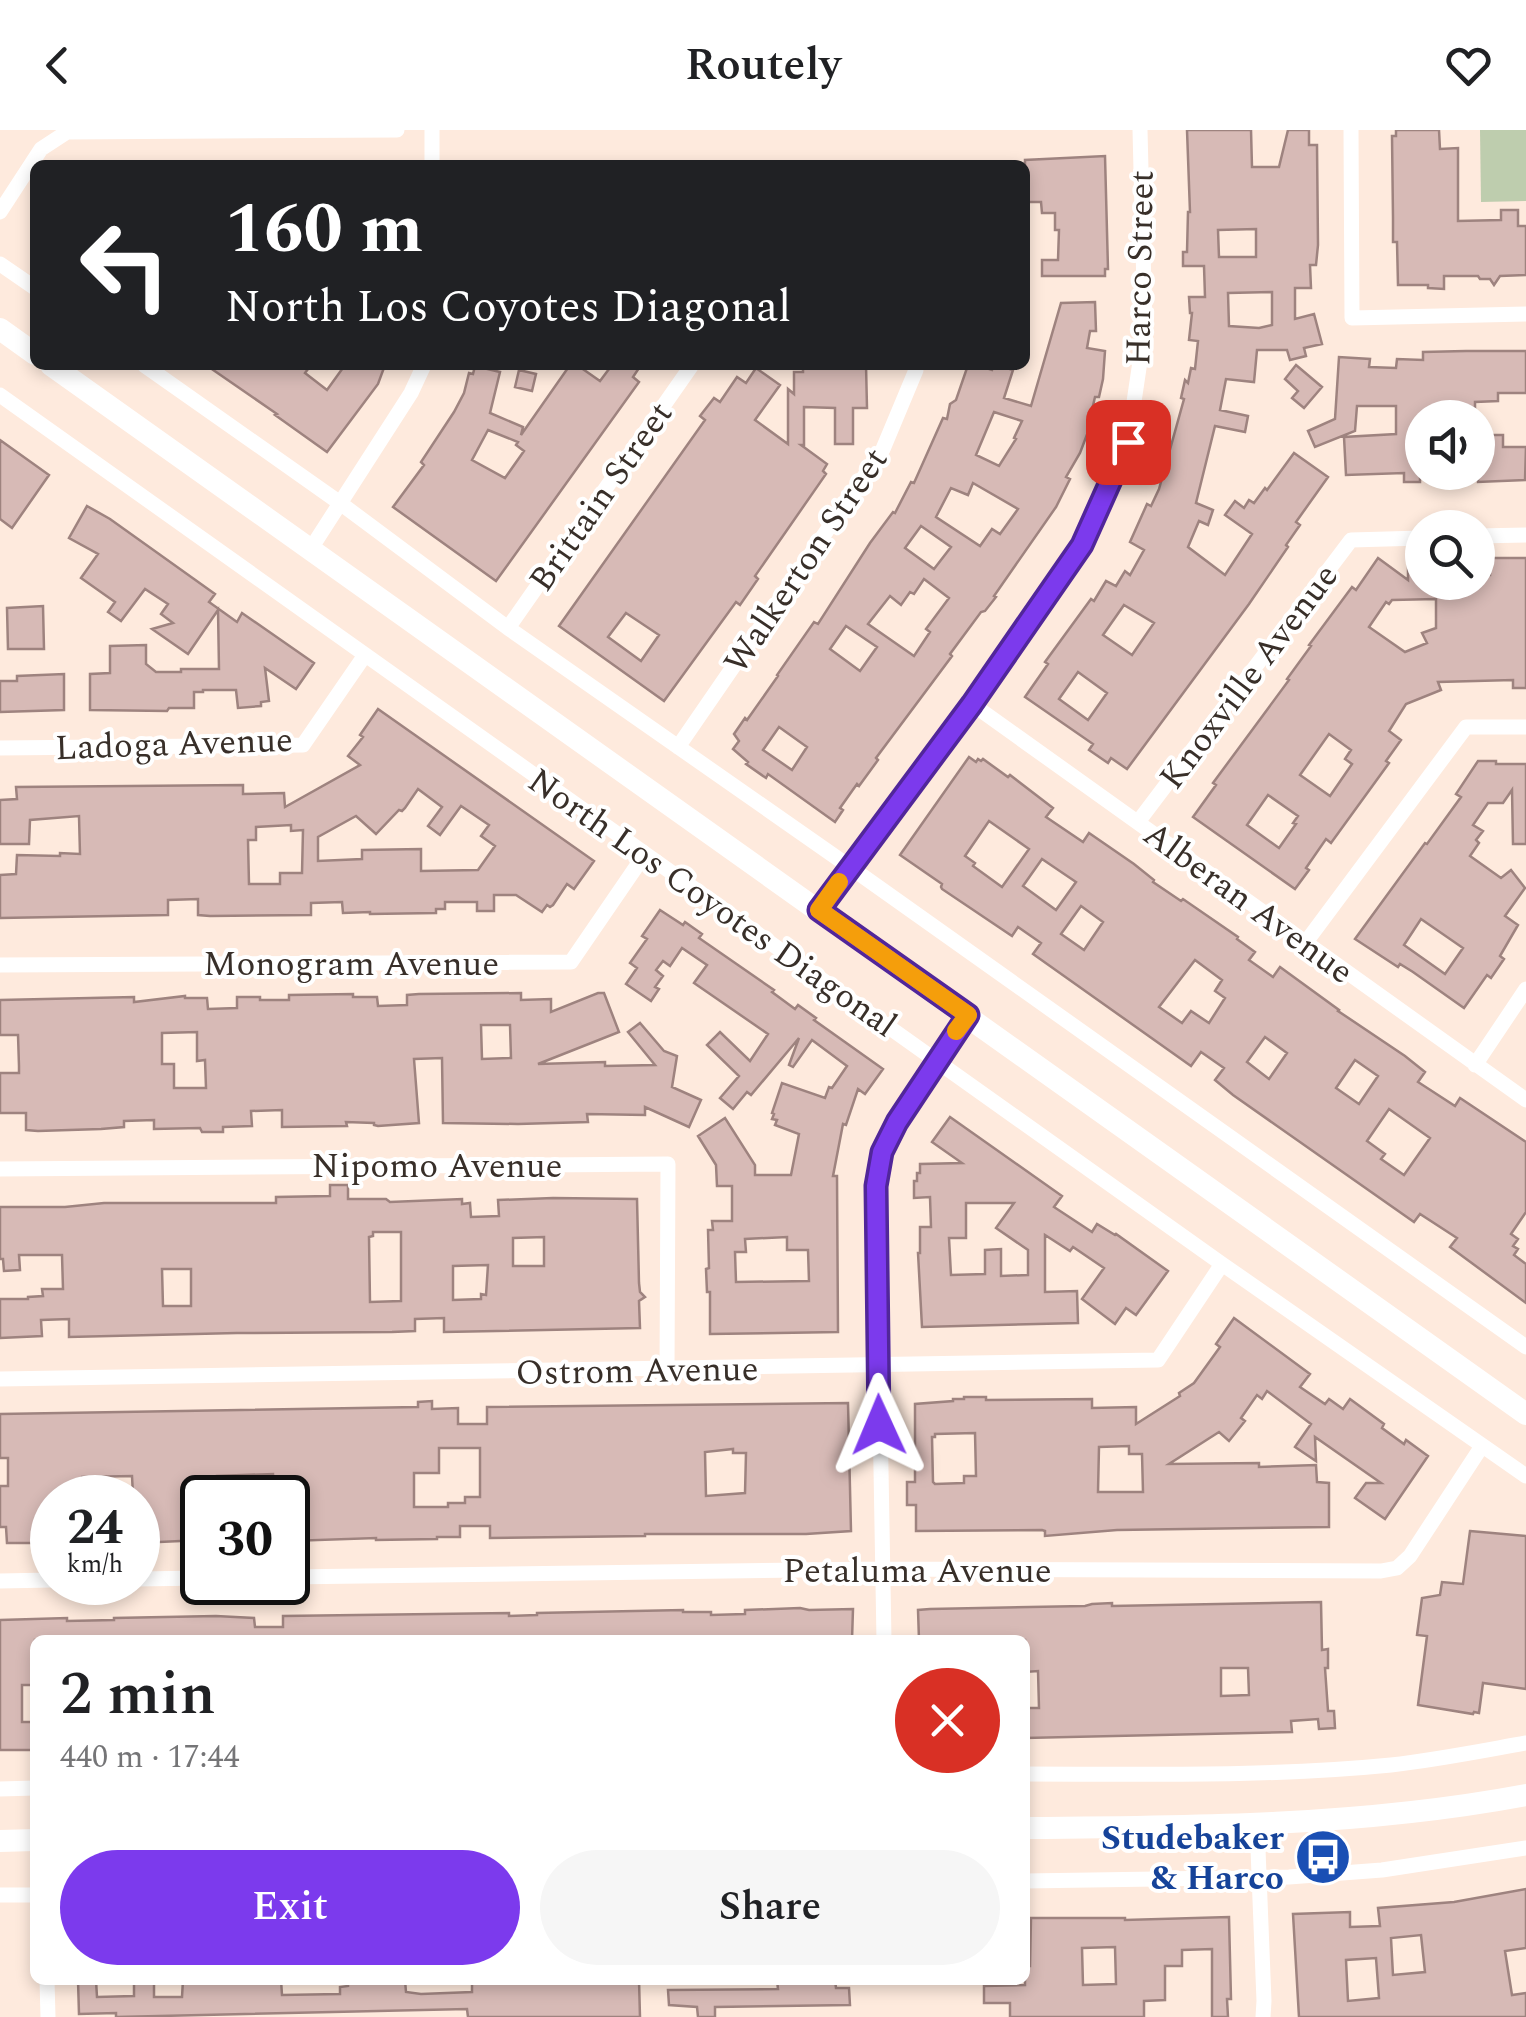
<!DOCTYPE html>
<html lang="en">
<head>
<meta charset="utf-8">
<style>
	:root { --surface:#fff; --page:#f6f6f6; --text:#202124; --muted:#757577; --accent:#7c3aed }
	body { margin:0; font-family:Spectral,serif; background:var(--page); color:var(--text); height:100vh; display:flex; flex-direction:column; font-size:38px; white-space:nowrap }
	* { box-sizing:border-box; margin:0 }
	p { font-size:32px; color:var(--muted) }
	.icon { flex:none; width:55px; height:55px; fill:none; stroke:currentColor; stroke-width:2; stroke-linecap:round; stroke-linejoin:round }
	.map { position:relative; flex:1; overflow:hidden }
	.side { position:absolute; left:30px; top:1505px; width:1000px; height:350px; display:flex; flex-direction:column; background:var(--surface); border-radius:15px; box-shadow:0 5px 15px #0003 }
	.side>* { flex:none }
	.hud { position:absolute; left:30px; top:30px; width:1000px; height:210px; border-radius:15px; box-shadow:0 5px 15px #0003; background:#202124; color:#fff; overflow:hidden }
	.buttons { position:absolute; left:1405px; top:270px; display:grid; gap:20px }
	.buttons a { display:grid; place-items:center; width:90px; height:90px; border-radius:50%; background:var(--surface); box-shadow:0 5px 15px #0003; font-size:50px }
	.speed { position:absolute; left:30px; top:1345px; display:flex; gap:20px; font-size:50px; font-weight:700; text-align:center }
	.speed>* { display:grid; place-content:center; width:130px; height:130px; border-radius:50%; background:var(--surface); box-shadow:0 5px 15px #0003; line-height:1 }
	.speed small { font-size:25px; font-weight:400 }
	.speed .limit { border:5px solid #111; border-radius:15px; background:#fff; color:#111 }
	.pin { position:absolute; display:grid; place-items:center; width:85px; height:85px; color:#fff; margin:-42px; border-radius:20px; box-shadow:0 5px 15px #0006 }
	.me { position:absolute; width:110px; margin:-55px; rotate:359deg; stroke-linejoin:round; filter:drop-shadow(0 0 8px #0008) }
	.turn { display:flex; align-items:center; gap:35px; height:210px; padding:0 30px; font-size:45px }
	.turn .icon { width:130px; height:130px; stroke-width:2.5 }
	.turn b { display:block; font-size:70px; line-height:85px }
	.round { display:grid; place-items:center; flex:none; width:105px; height:105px; border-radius:52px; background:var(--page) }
	.summary { display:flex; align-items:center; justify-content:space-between; height:170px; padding:0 30px }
	h1 { font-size:60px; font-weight:600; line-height:75px }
	.primary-button { display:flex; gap:20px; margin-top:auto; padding:20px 30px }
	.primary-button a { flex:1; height:115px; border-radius:60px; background:var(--accent); color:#fff; font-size:40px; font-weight:600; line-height:115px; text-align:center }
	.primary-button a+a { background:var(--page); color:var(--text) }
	header { display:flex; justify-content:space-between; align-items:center; height:130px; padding:0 30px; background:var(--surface); font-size:45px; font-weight:600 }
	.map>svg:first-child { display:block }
</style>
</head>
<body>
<header><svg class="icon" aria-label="back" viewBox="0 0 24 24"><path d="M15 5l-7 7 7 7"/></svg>Routely<svg class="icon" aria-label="heart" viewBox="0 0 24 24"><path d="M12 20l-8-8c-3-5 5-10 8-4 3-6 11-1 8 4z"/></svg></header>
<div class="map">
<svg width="1526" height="1887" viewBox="0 0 1526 1887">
	<rect width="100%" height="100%" fill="#feeadd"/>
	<path fill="#becdae" d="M1480 0H1526V71L1481 72Z"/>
	<path fill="#d7bab6" stroke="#9e837f" stroke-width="2.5" fill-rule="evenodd" d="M1187 0H1251L1252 37H1279L1288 0H1309V15H1317L1318 115 1316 135H1310L1311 158H1295V189L1314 184 1322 214 1304 218 1306 226 1290 230 1287 220H1257L1254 252 1226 249 1220 280 1248 286 1245 302 1215 296 1196 373 1213 380 1208 395 1199 391 1188 417 1225 445 1252 404 1225 385 1235 371 1244 378 1249 370 1254 373 1265 358 1267 360 1294 323 1328 347 1296 392 1300 395 1286 415 1288 417 1249 474 1127 639 1111 628 1108 633 1089 620 1093 614 1025 567 1048 534 1045 532 1091 469 1094 471 1106 451 1116 456 1125 441 1130 445 1144 420 1130 412 1147 374 1151 376 1159 359 1184 269 1181 268 1185 250 1188 253 1191 238 1195 239 1198 211 1189 210 1192 183H1190L1189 167H1205L1204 136H1183V122H1187L1188 82H1190ZM1256 99V127H1219L1218 100ZM1272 162V195L1259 198 1229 196 1228 163ZM1124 475 1154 493 1132 525 1103 505ZM1078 542 1107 563 1088 590 1059 569Z
		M1396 0H1439L1440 19 1458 18V91L1501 90V80H1518V96H1526V145L1500 146 1494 155 1490 149H1480L1478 146H1444V159L1428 158V155H1398L1397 112H1393V88L1392 6H1396Z
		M1105 26 1108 139H1105V146H1042V130H1058L1059 100H1055V83H1042L1041 72H1025V30Z
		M1095 172 1096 201H1090L1087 218 1105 221 1103 249 1099 267H1095L1089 293 1091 294 1080 323 1066 347 1070 349 1056 377 994 466 996 467 985 481 981 482 950 524 952 526 876 628 878 630 859 656 857 654 840 678 843 680 835 692 768 644 766 648 746 634 748 632 733 619 739 611 734 604 745 588 747 590 778 546 777 545 814 492 818 494 870 413 893 382 895 383 911 352 914 353 943 288 947 289 950 274 956 270 968 235H977L992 240 994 235H997L1013 240 1004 268 1031 276 1061 173ZM994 282 1022 291 1014 308 1016 309 999 336 976 325ZM973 353 1018 379 1000 404 992 399 980 416 936 387 951 358 968 365ZM921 396 951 417 934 439 905 418ZM924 449 949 468 926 499 930 502 914 526 868 494 890 466 901 475 910 462 914 464ZM846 496 877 517 860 541 830 519ZM779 597 807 617 792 640 763 620Z
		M1466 221H1526V263H1498V271L1475 272V287L1417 288V335H1420V352H1404V343L1346 345 1344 307 1396 304V276H1357L1355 301 1315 317 1308 301 1335 289 1339 227 1370 229 1369 237 1396 238 1397 229 1423 230V222Z
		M206 235H311L305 243 327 260 345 235H385L378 254 327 322 275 285 277 284Z
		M570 235H577L600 251 612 235H641L633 247 639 252 496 451 393 377 424 335 421 332 454 282 464 263 469 243 473 244 475 236 500 242 490 283 523 297 521 305ZM488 300 518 312 516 315 524 321 505 348 472 330Z
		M866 235 867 278H853V314H835V278L804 277V315H801L827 334 823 341 826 344 755 446 758 449 740 475 736 472 664 571 559 496 705 290 700 286 714 268 720 272 737 247 746 253 756 238 780 255 755 290 788 314V259L794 264V242H803V237ZM626 483 659 505 641 531 608 507Z
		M1296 235 1322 257 1304 278 1292 268 1298 261 1285 249Z
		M519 240 536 244 532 261 515 257Z
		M1478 305H1503V317H1526L1525 350 1478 352Z
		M0 310 49 345 12 398 0 389Z
		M87 376 110 389 215 464 209 472 237 492 242 483 314 533 296 559 265 538 269 571 261 572V576L238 578 236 560H203V562H194V578H169L167 581 90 580V544L110 543V516L146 515V534L156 542H181V539H219L218 480 188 524 152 499 173 493 161 484 168 474 145 459 121 491 108 482 115 472 81 448 98 424 69 408Z
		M1378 428 1408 450V431H1422V452H1478V445H1490V428H1526V558H1513V550L1438 552 1441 560 1406 574 1389 601 1401 610 1386 631 1389 633 1331 713 1326 709 1306 738 1309 740 1295 759 1193 687 1216 655 1213 653 1289 550 1287 549 1311 516 1309 515 1352 457 1356 460ZM1436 469V498L1422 503 1427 513 1405 522 1369 497 1386 472 1389 474 1392 470ZM1329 604 1351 620 1345 629 1352 634 1330 666 1300 645ZM1268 665 1298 686 1293 693 1296 694 1279 718 1247 695Z
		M43 476 44 519H8L7 478Z
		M64 544V580L0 582V551H17V546Z
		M378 579 594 731 574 759 567 754 553 775 550 777 547 775 542 782 516 765H494V781H477V772H445V779H436V783L370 784V782L343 783 342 772 311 773V785L210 786 198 785V769L168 770V785L0 788V745L16 744 17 725 60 726V723L80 724 79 686 30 690 29 714H0V670L17 669 16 657 243 655V664L284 663 285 677 360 635 348 626 363 607 360 605ZM418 659 442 677 428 696 440 705 461 676 489 695 481 706 495 716 478 740 421 741V719L362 720V729L318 731V707L356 686 376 704 399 680 402 681 405 678ZM291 695V701L303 700 302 743H280V754H249L248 710H256V697Z
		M969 627 976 632 978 629 981 631 983 629 1008 647 1010 645 1053 678 1046 687 1083 712 1089 703 1134 734 1154 750 1153 752 1181 771 1183 769 1238 807 1237 809 1255 822 1249 830 1273 847 1280 837 1339 880 1338 881 1405 926 1425 942 1418 952 1455 976 1460 968 1526 1012V1082L1511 1104 1518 1109 1513 1116 1518 1119 1514 1125 1526 1134V1173L1450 1117 1457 1108 1420 1084 1414 1092 1233 965 1215 950 1224 938 1201 922 1191 936 1033 824 1041 813 1018 797 1012 806 942 759 941 757 942 754 900 725ZM989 691 1029 719 1002 757 973 736 975 733 965 726ZM1042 729 1076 752 1056 780 1023 756ZM1081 776 1103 792 1084 820 1061 804ZM1195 830 1222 850 1215 861 1225 868 1209 893 1191 881 1182 893 1159 877ZM1265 907 1287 923 1269 949 1247 932ZM1355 930 1378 946 1359 974 1336 958ZM1389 979 1430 1008 1404 1045 1381 1029 1385 1024 1367 1011Z
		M1478 631H1496V634H1526V714H1513L1512 660 1503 673H1488L1473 695 1483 701 1476 710 1479 713 1470 726 1501 748 1511 740 1525 758 1505 786 1518 795 1500 826 1504 829 1491 848 1487 845 1464 878 1413 842 1400 834 1398 837 1355 809 1425 713 1427 714 1461 667 1456 664ZM1421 789 1463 818 1445 844 1404 815Z
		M660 780 683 795 685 792 702 804 699 808 774 860 772 862 795 879 798 875 816 888 814 890 883 939 865 964 858 959 846 995 843 994 833 1046H837L838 1202 710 1204V1162H707L706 1139 709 1138 708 1100H713L712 1091H732V1056H717L716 1035 698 1006 725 988 755 1035V1045H791L799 1004 775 995 777 990 772 989 774 984 772 983 782 953 825 968 829 957 832 958 847 936 812 910 793 937 789 935 799 908 751 965 747 962 733 979 720 968 739 946 707 915 720 902 750 931 768 904 694 853 707 835 682 818 670 836 663 831 656 840 663 846 655 857 659 859 651 871 626 854 637 838 630 833 647 809 642 806ZM787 1107V1120H808L809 1151 736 1152 735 1122H746L745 1109Z
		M521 863V870L551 869V882L598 863H604L619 902 538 934 605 932V936L655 935 628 902 640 893 664 921 677 926 672 957 701 970 689 997 645 977V985L587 984 588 992 518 994 443 993 442 928 414 929 419 993 378 996 374 995V993L346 992 347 996 282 997V980L251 981 252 996 223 997V1002H202L200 998 154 999V990L124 991V997L101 999 38 1001 26 1000V983H0V943H19V936L18 905H0V870L134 867V872L185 866V868H207L208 879 237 878V867H260V870H289V865L353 864V867H377L378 876 407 875V865L419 864ZM481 895H510L511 928 482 929ZM197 902V931L205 930 206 958H174V934H162V903Z
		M950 987 1062 1066 1054 1077 1092 1102 1097 1094 1115 1105 1116 1104 1168 1141 1136 1185 1126 1178 1115 1194 1082 1169 1104 1138 1073 1117 1070 1121 1045 1105V1162L1077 1161 1078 1193 922 1197 918 1123H920V1097H931L930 1067 914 1068V1051H917V1043H920V1034L962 1033 932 1012ZM966 1073H1014L996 1098 1028 1120V1145L1001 1146V1119L985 1120V1144L951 1145 949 1108H966Z
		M330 1055H348V1069H386L390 1072 462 1069V1074L470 1073 471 1087 499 1086 498 1070 553 1068 637 1069 639 1153 640 1162 645 1167 639 1171 640 1198 444 1202V1188L415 1189V1201L392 1202 237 1203 69 1207V1189L41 1190 42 1206 0 1208V1169H28V1167L43 1166 42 1159H63L62 1125H19L20 1140 4 1141 3 1129H0V1077H65L104 1073H276V1067L330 1066ZM373 1102H401V1171L370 1172 369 1107 373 1106ZM544 1107V1136H513V1108ZM488 1135 486 1165 481 1164V1169L453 1170V1136ZM162 1139H191V1176H163Z
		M1234 1188 1310 1244 1300 1257 1325 1274 1329 1269 1343 1279 1350 1269 1384 1294 1382 1298 1404 1314 1406 1310 1428 1326 1385 1389 1355 1368 1366 1353H1381L1315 1307 1316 1331 1295 1317 1311 1294 1267 1261 1262 1269 1257 1265 1241 1288 1245 1291 1229 1311 1219 1302 1169 1334 1259 1333V1337L1316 1335 1317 1352 1329 1353V1397L1117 1400 1045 1406V1401L1042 1400 916 1401V1375H907V1352H915V1274L953 1271V1269H964V1267H986V1270L1092 1269V1278L1136 1277V1294L1180 1266 1179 1263 1194 1253 1220 1217 1216 1214ZM975 1303 976 1346H964V1353L935 1354 933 1352 932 1307H935V1304ZM1129 1316V1324H1142L1143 1362H1098L1099 1317Z
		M432 1271V1279L458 1278V1294H487V1277L848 1273 851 1401 806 1404H645V1406L490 1408V1396H460V1407H437V1409L376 1410V1408L290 1411V1406H288V1363H274L273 1344 217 1346V1368H202V1410L138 1413V1365H133L132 1346 82 1347 81 1368H52V1413H7L6 1397H0V1356H8V1328H0V1284L418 1277V1272ZM439 1318H480V1367H465V1373H448V1377H414V1343H439ZM733 1319V1323H746L745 1363 706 1366 705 1322Z
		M1470 1401 1526 1406V1559L1483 1553 1479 1583 1474 1582 1473 1584 1418 1575 1427 1506 1417 1505 1422 1468 1440 1465 1442 1452 1463 1454Z
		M1321 1472 1322 1520 1328 1519V1538H1325L1328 1581H1334L1335 1598 1319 1599 1318 1589 1291 1591 1292 1602 1025 1608V1578H1039L1038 1541 1025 1542V1510H919L918 1480 930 1479 1085 1476 1092 1474 1112 1473V1476ZM1221 1538H1248L1249 1565 1221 1566Z
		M800 1478 809 1480 853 1479 852 1510H35V1555H22V1592H35V1620H0V1490L67 1488V1491L114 1490V1488L216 1486 254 1488 255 1497H283V1486L509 1483V1486L537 1485V1483L683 1480V1482H711V1485L745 1484V1480Z
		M1526 1759V1818L1505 1821 1512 1865 1526 1863V1887H1299L1293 1784 1350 1782V1797L1380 1796 1378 1778 1454 1772ZM1421 1805 1425 1842 1393 1845 1391 1808ZM1376 1828 1379 1868 1348 1871 1346 1830Z
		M1229 1787 1231 1869H1227L1228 1887H1212V1819L1182 1820V1836H1165V1870L1144 1871V1887H1010V1873H984V1856L1025 1855V1836H1030L1031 1788H1125V1790ZM1115 1817 1116 1854 1083 1855 1082 1818Z
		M78 1850H96L97 1867 134 1866V1850H154V1867H182L183 1850H281L282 1865 340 1864V1857L348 1856V1850H405L406 1862 421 1864 472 1862V1850H639L640 1887H468L467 1879 116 1887V1883L79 1884Z
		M777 1850H835L836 1858H849L850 1875 715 1877V1887H698L697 1877 669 1875 668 1860 778 1859Z"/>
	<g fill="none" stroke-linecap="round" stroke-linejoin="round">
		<path stroke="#fff" stroke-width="15" d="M432 0V35
			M1351 0 1352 188 1526 184
			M0 82 41 19 67 2 397 0
			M0 134 35 158
			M144 235 340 373 508 498 850 737 1526 1217
			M0 265 1222 1134 1526 1346
			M1478 406 1526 405
			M310 420 411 263 424 235
			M508 498 692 235
			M972 574 1526 970
			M678 617 883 319 916 240V235
			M0 618 303 615 365 525
			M1138 692 1351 410 1422 408
			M819 780 972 574 1082 415 1128 312 1145 198 1140 0
			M1306 812 1466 597H1526
			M0 835 571 832 645 724
			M1475 935 1526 859
			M0 1039 668 1034 667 1240
			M0 1249 1158 1230 1222 1134
			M288 1447 882 1439 1381 1441 1397 1438 1410 1426 1482 1316
			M138 1449 202 1448
			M0 1451 52 1450
			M884 1510 876 1055 882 1021 897 992 967 885
			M1025 1644C1147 1644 1269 1647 1391 1635 1436 1630 1481 1621 1526 1613
			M0 1659 35 1658
			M1257 1694 1264 1871 1263 1887
			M1025 1751 1289 1747 1382 1740 1526 1718
			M0 1765H35
			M47 1850 48 1887"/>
		<path stroke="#fff" stroke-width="22" d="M0 199 35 224
			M51 235 1526 1284
			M1025 1698C1192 1697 1361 1696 1526 1665
			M0 1711 35 1710"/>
	</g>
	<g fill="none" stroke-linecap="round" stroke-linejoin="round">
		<g stroke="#51269a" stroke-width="25">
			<path id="route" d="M879 1295 876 1056 882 1022 897 992 968 885 819 780 972 574 1082 415 1128 312"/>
		</g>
		<use href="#route" stroke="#7c3aed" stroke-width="18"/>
		<path stroke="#f59e0b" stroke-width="18" d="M839 752 819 780 968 885 956 901"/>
	</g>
	<defs>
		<g id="bus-disc" transform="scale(2.875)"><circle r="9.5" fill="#1a4fb4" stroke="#fff"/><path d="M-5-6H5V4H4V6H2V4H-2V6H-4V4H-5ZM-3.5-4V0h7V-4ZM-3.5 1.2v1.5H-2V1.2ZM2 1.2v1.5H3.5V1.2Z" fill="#fff"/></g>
	</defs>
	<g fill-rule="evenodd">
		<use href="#bus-disc" x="1323" y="1727"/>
	</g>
	<g text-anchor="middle" stroke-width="8" stroke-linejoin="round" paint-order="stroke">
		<g font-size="35" fill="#382f29" stroke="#fff">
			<text transform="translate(1139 138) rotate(-89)" y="12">Harco Street</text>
			<text transform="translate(600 366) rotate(-55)" y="12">Brittain Street</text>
			<text transform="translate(805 430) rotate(-56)" y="12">Walkerton Street</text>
			<text transform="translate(1248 546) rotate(-53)" y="12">Knoxville Avenue</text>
			<text transform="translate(174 613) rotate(-2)" y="12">Ladoga Avenue</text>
			<text transform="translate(713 772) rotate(35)" y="12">North Los Coyotes Diagonal</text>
			<text transform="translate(1249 772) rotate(36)" y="12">Alberan Avenue</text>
			<text x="351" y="845">Monogram Avenue</text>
			<text x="437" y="1047">Nipomo Avenue</text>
			<text transform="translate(637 1240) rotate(-1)" y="12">Ostrom Avenue</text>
			<text x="917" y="1452">Petaluma Avenue</text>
		</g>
		<g font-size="35" font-weight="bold" fill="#164399" stroke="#fff" text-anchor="end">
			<text x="1284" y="1719">Studebaker<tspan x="1284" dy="40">&amp; Harco</tspan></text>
		</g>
	</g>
</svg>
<div class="buttons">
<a><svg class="icon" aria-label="sound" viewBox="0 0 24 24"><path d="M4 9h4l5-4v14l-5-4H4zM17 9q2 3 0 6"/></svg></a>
<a><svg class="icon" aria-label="search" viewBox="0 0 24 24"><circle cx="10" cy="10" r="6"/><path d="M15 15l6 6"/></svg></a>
</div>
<div class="speed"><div>24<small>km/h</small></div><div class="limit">30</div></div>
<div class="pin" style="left:1128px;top:312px;background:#d93025"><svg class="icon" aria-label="arrive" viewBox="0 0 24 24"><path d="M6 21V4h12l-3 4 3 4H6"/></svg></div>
<svg class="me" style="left:879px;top:1295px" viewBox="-20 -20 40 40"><path d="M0-17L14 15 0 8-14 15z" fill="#7c3aed" stroke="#fff" stroke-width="4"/></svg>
<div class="hud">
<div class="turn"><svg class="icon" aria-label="left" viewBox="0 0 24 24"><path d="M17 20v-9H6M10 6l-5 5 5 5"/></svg><div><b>160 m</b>North Los Coyotes Diagonal</div></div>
</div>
<section class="side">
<div class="summary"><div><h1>2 min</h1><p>440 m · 17:44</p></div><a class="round" style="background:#d93025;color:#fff"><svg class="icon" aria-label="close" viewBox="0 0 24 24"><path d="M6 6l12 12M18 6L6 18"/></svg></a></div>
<div class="primary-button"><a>Exit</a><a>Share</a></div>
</section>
</div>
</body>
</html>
